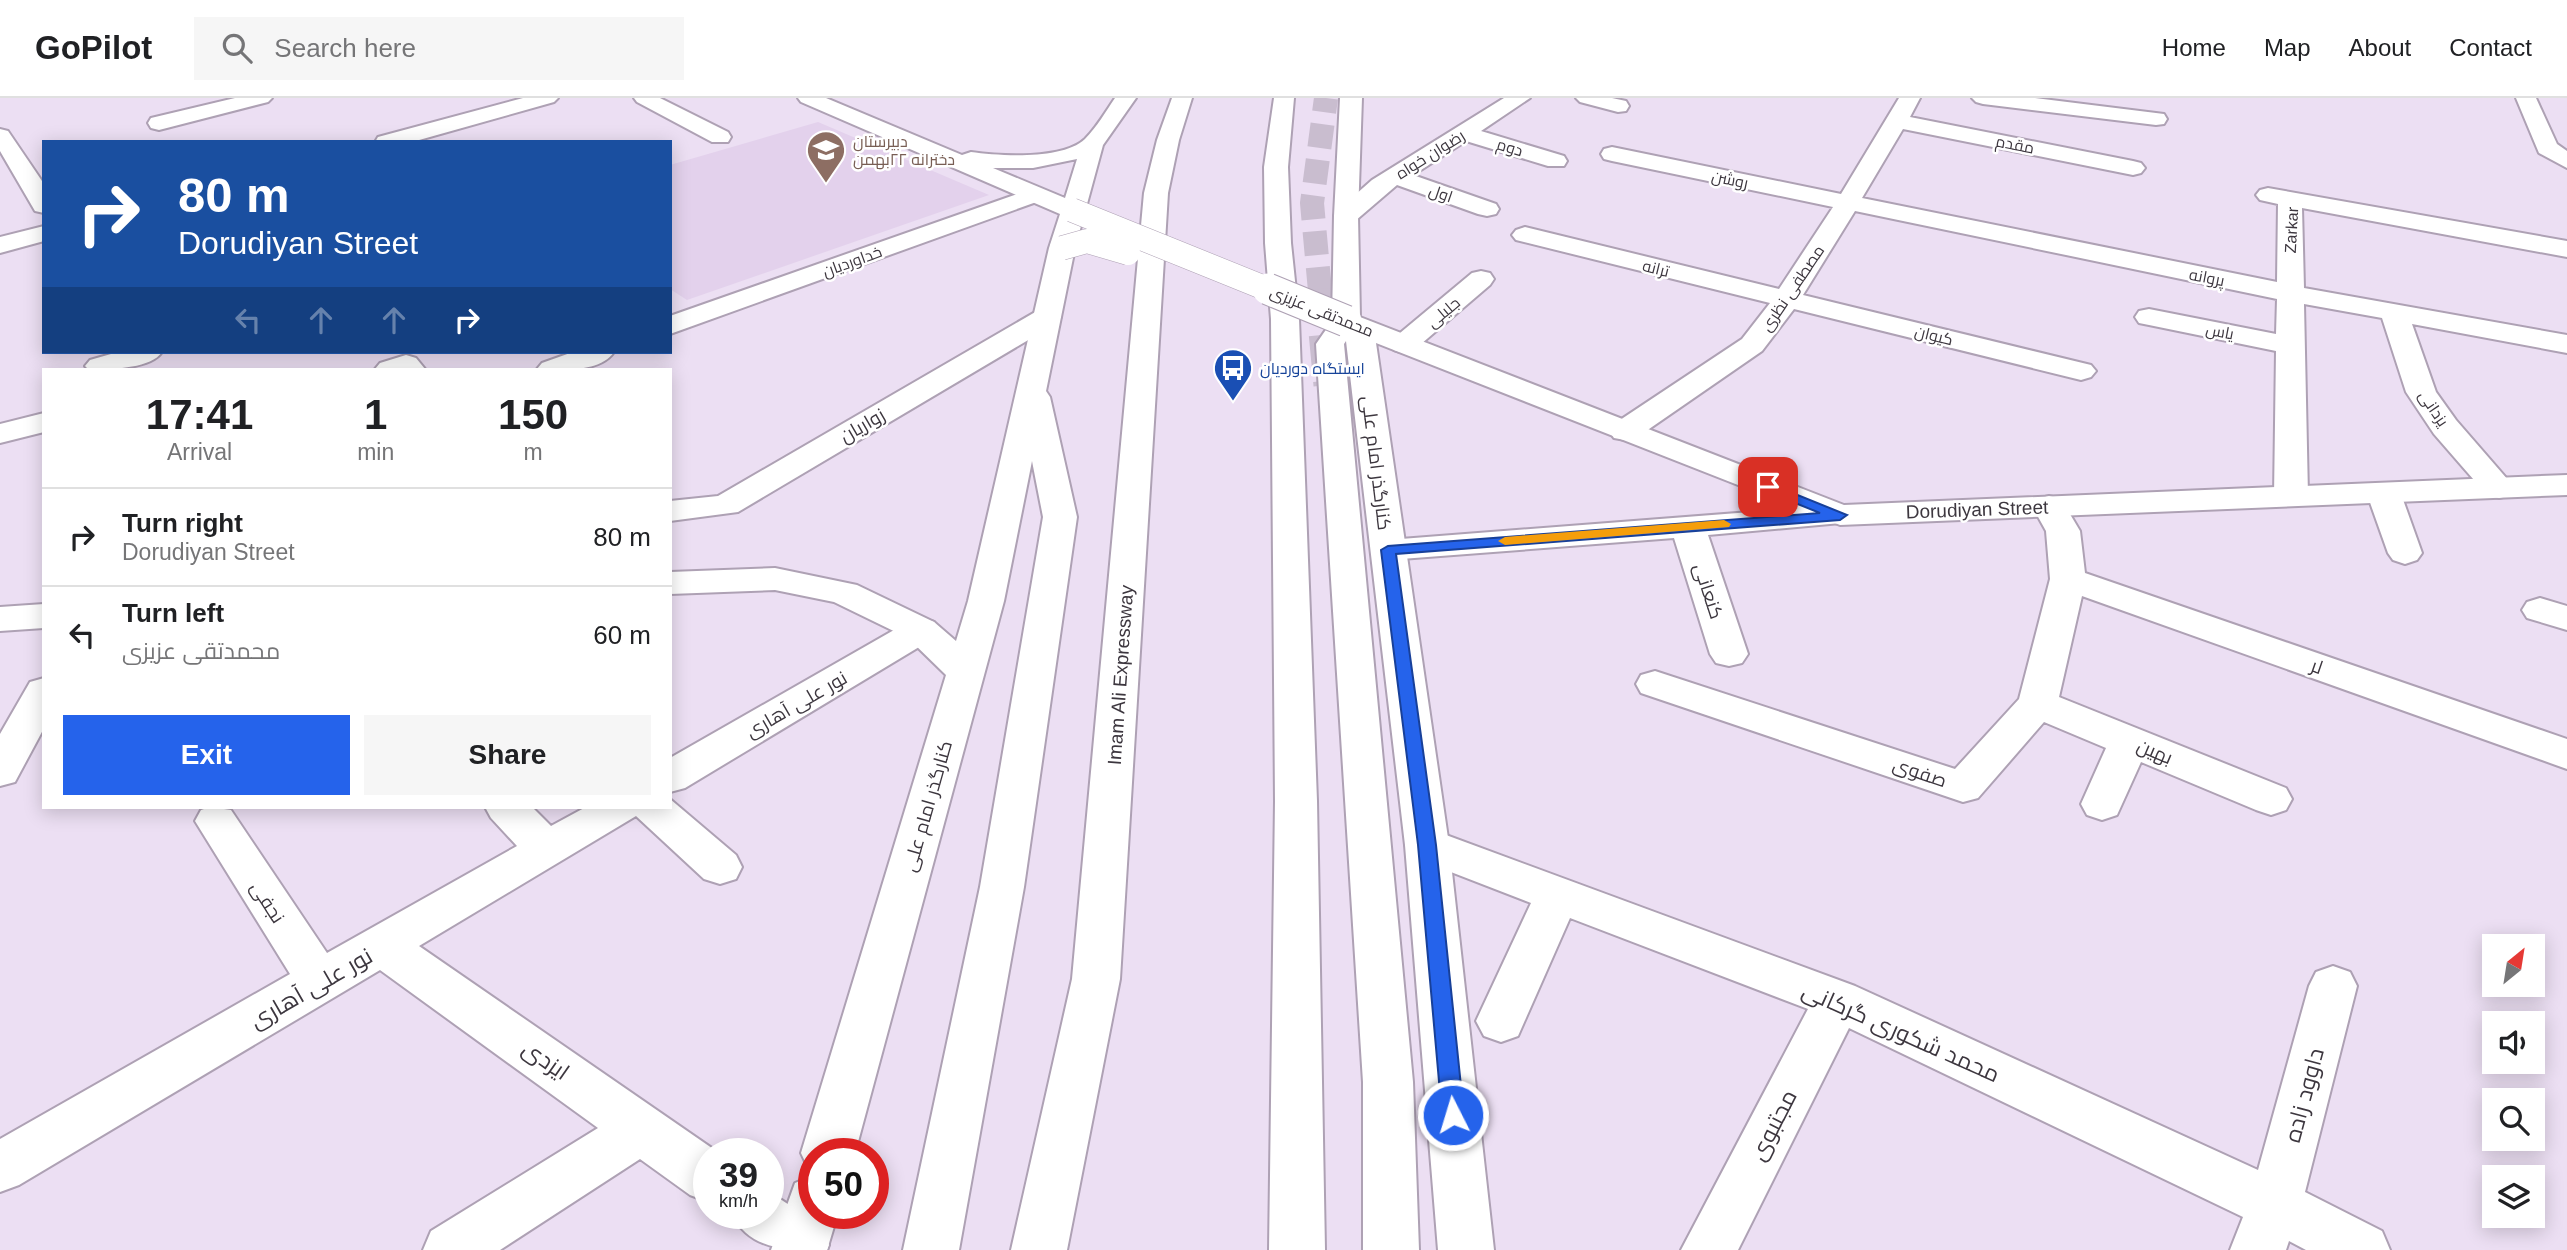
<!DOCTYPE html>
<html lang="en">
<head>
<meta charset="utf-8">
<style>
	:root { --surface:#fff; --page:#f6f6f6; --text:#202124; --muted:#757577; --line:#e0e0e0; --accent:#2563eb }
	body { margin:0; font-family:Helvetica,Cairo,sans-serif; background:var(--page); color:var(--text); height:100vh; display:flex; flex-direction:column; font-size:26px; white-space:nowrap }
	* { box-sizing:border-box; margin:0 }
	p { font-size:23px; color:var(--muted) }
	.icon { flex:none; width:38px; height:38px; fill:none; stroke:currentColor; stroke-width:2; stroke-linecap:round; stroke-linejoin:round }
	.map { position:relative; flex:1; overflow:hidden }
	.side { position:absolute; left:42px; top:270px; width:630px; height:441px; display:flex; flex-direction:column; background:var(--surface); border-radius:0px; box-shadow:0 4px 18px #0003 }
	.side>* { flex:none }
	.hud { position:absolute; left:42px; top:42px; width:630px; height:214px; border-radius:0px; box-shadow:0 4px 18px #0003; background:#1a4fa0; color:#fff; overflow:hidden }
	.needle { width:46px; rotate:30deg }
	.fabs { position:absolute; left:2482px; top:836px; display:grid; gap:14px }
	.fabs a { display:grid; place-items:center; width:63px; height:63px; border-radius:0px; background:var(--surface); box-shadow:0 4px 18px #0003; font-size:35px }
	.speed { position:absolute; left:693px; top:1040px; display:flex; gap:14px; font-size:35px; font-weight:700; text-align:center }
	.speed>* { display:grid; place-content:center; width:91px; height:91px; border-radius:50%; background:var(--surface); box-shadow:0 4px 18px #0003; line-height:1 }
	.speed small { font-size:18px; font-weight:400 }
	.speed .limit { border:10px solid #d22; background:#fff; color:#111 }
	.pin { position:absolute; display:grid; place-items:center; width:60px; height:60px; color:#fff; margin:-30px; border-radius:14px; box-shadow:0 4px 10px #0006 }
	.me { position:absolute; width:77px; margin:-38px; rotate:355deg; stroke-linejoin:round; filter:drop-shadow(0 0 5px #0008) }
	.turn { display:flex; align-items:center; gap:24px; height:147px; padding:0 21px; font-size:32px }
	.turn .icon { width:91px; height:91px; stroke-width:2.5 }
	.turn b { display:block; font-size:49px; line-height:60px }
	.lanes { display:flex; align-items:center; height:66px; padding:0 21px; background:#0003; justify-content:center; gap:35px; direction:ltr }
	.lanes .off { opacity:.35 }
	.eta { display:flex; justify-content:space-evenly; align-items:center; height:119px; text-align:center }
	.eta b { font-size:42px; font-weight:600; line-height:49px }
	.primary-button { display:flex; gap:14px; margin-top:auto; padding:14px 21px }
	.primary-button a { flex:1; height:80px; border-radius:0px; background:var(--accent); color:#fff; font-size:28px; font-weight:600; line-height:80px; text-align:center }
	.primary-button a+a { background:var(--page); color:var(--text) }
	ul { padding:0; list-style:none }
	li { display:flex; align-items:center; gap:21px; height:98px; padding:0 21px; border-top:2px solid var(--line) }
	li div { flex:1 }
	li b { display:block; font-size:26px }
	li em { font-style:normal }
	header { display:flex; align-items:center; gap:42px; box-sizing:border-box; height:98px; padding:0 35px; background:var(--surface); border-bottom:2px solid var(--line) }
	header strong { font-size:33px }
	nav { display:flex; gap:38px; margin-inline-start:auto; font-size:24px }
	.search { width:490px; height:63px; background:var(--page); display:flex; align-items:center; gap:18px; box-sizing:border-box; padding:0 24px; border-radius:0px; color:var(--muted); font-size:26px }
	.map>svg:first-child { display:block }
</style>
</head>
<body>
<header>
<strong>GoPilot</strong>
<div class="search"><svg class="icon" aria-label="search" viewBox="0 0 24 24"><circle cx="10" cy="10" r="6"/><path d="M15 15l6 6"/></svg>Search here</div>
<nav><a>Home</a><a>Map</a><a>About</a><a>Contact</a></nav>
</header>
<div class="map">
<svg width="2567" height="1152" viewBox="0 0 2567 1152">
	<rect width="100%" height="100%" fill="#ecdff3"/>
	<path fill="#e3d1ec" d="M818 24 989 97 687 202 670 191V67Z"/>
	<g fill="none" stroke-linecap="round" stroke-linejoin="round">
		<path stroke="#c9bdcf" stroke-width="24" stroke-dasharray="24 12" stroke-linecap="butt" d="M1320 193 1312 105 1326 0"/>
		<path stroke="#c9bdcf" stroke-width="31" stroke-dasharray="31 15" stroke-linecap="butt" d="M1320 191 1329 287"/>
		<g stroke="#aea1b4" stroke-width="4">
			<path id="minor" d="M235 0H272L268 4 159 32 151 30 148 25 151 20Z
				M523 0H558L554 4 412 44H375L378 39Z
				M634 0H660L728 34 731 39 728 44H712L637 4Z
				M1504 0H1530L1481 33 1564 58 1567 63 1564 68H1548L1466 43 1413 77 1496 106 1499 111 1496 116 1487 118 1478 116 1397 87 1355 123 1346 125 1337 123 1334 118 1337 113 1372 82Z
				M1576 0H1612L1626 3 1629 8 1626 13 1618 14 1580 4Z
				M1899 0H1920L1910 19 2133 63 2141 65 2145 70 2141 75 2133 77 1903 31 1862 100 2277 184 2278 106 2260 102 2256 97 2260 92 2268 90 2567 143V159L2302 110 2304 190 2567 237V255L2412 226 2436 294 2456 322 2515 390 2511 397 2499 400 2487 397 2434 336 2406 294 2382 220 2304 206 2308 398 2303 405 2291 408 2279 405 2274 398 2276 253 2149 227 2139 225 2135 219 2139 213 2149 211 2276 236 2277 201 1855 113 1803 197 2091 267 2096 273 2091 279 2081 282 1794 211 1762 253 1636 340 1625 342 1614 340 1609 333 1614 326 1742 241 1770 205 1516 142 1512 137 1516 132 1525 129 1779 191 1833 109 1612 63 1604 61 1601 56 1604 51 1612 49 1841 96Z
				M1972 0H2035L2156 15 2164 16 2167 21 2164 26 2156 27 1983 6 1976 4Z
				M2516 0H2536L2557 46 2567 53V70L2539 55Z
				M0 31 8 33 44 86V115L35 113 0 53Z
				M1034 90 1042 92 1046 97 1042 102 670 236V218Z
				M44 128V143L0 155V139Z
				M1481 173 1490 175 1494 181 1490 187 1414 252 1404 255 1394 252 1390 246 1394 240 1472 175Z
				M1047 211 1057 213 1061 219 1057 225 738 414 670 423V403L718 398 1037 213Z
				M118 254H162C150 272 107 271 88 271L85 268 90 262Z
				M573 254H614C600 275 560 272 537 271L542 265Z
				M406 257 416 260 425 271H375L380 265Z
				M44 315V334L0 345V326Z
				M2384 386 2396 389 2401 396 2422 455 2417 462 2405 466 2393 462 2388 455 2367 396 2372 389Z
				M2049 398 2061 401 2080 433 2085 475 2567 641V671L2082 498 2059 599 2286 690 2292 701 2286 712 2271 717 2256 712 2141 664 2117 717 2102 722 2087 717 2081 706 2106 650 2044 624 1978 700 1963 704 1641 595 1636 586 1641 577 1655 573 1955 671 2019 601 2050 481 2046 433 2032 408 2037 401Z
				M1840 407 1852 410 1857 417 1852 424 1708 437 1748 556 1742 565 1729 568 1716 565 1710 556 1674 440 1388 462 1376 459 1371 452 1376 445 1388 442Z
				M2540 500 2567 508V532L2527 520 2522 512 2527 504Z
				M921 520 934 524 940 532 934 540 685 690 670 694V660L908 524Z
				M44 580V630L15 684 0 688V636L30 584Z
				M670 701 736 757 742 769 736 781 720 786 704 781 636 718 419 848 719 1055H709V1104L690 1097 640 1061 500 1152H423L431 1133 598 1030 380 872 19 1087 0 1094V1041L290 876 195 723 201 712 210 709 231 712 327 855 517 748 491 720 485 709H532L551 728 586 709H670Z
				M1427 730 1855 888 2258 1072 2309 888 2316 874 2333 868 2350 874 2357 888 2305 1094 2382 1133 2390 1152H2306L2289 1143 2286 1152H2230L2243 1119 1849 930 1738 1152H1681L1808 911 1570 820 1518 938 1501 944 1484 938 1476 923 1531 805 1412 759 1405 747 1412 735Z
				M768 1093 821 1128 829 1147 827 1152C783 1152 750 1152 731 1115H768Z"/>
		</g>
		<g stroke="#aea1b4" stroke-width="4">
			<path id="major" d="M798 0H826L962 57 971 54C1000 58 1063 62 1085 41 1097 29 1106 13 1115 0H1136L1103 47 1075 150 1046 293 1050 299 1077 419 1024 789 959 1152H903L980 789 1043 419 1032 363 1004 503 855 1055H814V1074L809 1072 801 1055 946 577 908 540 834 504 775 492 670 496V474L775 470 857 487 934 524 956 543 968 503 1049 150 1060 116 801 4ZM1077 61 1065 100 993 70H1033Z
				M1340 0H1362L1358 118 1360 219 1844 407 2567 377V397L1840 427 1376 245 1449 747 1494 1152H1438L1405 747 1346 243 1344 246 1413 984 1419 1152H1363V984L1316 246 1332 223 1334 118Z
				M44 506V530L0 533V509Z
				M814 1077V1115H838L827 1152H771L795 1085Z"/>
		</g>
		<g stroke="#aea1b4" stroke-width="4">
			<path id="highway" d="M1172 0H1192L1179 42 1168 95 1120 881 1067 1152H1011L1072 881 1144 95 1157 42Z
				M1274 0H1294L1288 69 1291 145 1299 221 1317 703 1325 1152H1269L1275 703 1271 221 1265 145 1264 69Z"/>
		</g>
		<use href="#minor" fill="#fff" fill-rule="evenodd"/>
		<use href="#major" fill="#fff" fill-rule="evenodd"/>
		<use href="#highway" fill="#fff" fill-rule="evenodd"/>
		<g stroke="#aea1b4" stroke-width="25" stroke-linecap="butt">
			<path id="major-bridge-far1" d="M1072 112 1272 193
				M1062 150 1087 143 1128 155"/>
		</g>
		<g stroke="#aea1b4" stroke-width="33" stroke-linecap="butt">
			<path id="major-bridge" d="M1268 191 1346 223"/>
		</g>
		<use href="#major-bridge-far1" stroke="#fff" stroke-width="24"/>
		<use href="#major-bridge" stroke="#fff" stroke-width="31"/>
	</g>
	<path fill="#2563eb" stroke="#184099" stroke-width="2" d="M1768 385 1847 417 1840 422 1396 456 1436 747 1464 1017 1461 1024 1453 1027 1445 1024 1442 1017 1418 747 1381 452 1388 448 1820 415 1763 392 1761 389Z"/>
	<path fill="#f59e0b" d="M1724 422 1731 426 1729 429 1505 447 1498 443 1505 439Z"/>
	<defs>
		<g id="school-pin" transform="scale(2.0125)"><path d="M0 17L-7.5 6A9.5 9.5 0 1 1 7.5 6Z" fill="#8d6e63" stroke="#fff"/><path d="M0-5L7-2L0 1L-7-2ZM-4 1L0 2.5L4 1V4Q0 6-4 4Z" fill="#fff"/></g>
		<g id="bus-pin" transform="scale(2.0125)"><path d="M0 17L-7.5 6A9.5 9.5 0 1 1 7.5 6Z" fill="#1a4fb4" stroke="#fff"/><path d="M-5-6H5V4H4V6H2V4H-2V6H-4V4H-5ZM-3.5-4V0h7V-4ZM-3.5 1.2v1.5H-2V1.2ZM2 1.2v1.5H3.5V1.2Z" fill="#fff"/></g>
	</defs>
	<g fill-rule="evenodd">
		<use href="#school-pin" x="826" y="52"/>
		<use href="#bus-pin" x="1233" y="270"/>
	</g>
	<g text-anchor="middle" stroke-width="5" stroke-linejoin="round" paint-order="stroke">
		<g font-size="16" fill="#785e54" stroke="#fff" text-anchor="start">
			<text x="853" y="49">دبیرستان<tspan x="853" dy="18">دخترانه ۲۲بهمن</tspan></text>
		</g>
		<g font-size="16" fill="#3d373f" stroke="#fff">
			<text transform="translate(2015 46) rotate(11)" y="6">مقدم</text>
			<text transform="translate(1510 49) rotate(17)" y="6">دوم</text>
			<text transform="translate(1430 56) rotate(-32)" y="6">رضوان خواه</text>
			<text transform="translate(1730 81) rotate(12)" y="6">روشن</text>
			<text transform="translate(1441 95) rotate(19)" y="6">اول</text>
			<text transform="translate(2291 132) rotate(-87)" y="6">Zarkar</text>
			<text transform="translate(852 163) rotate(-20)" y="6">خداوردیان</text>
			<text transform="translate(1656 170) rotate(14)" y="6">ترانه</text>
			<text transform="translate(2207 179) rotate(11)" y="6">پروانه</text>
			<text transform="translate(1792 190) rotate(-56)" y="6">مصطفی نظری</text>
			<text transform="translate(1322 213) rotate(22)" y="6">محمدتقی عزیزی</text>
			<text transform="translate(1443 214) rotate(-40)" y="6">جلیلی</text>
			<text transform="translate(2220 233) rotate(11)" y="6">یاس</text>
			<text transform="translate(1934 237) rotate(14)" y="6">کیوان</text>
			<text transform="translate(2434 310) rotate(56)" y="6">یزدانی</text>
		</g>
		<g font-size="16" fill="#164399" stroke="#fff" text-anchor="start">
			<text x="1260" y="276">ایستگاه دوردیان</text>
		</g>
		<g font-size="19" fill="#3d373f" stroke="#fff">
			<text transform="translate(862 327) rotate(-30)" y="7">زواریان</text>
			<text transform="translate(1377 365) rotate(83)" y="7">کنارگذر امام علی</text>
			<text transform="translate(1977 411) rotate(-2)" y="7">Dorudiyan Street</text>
			<text transform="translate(1709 493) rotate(72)" y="7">کنعانی</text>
			<text transform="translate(2317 568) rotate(19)" y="7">لر</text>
			<text transform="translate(1120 577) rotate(-86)" y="7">Imam Ali Expressway</text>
			<text transform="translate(796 606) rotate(-30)" y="7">نور علی آهاری</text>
			<text transform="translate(2155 653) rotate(23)" y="7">بهین</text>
			<text transform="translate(1920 674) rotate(19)" y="7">صفوی</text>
			<text transform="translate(927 708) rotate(-74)" y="7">کنارگذر امام علی</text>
			<text transform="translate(268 804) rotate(57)" y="7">نجفی</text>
		</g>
		<g font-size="23" fill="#3d373f" stroke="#fff">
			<text transform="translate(311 890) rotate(-30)" y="8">نور علی آهاری</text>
			<text transform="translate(1901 934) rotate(24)" y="8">محمد شکوری گرکانی</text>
			<text transform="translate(546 962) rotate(35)" y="8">ایزدی</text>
			<text transform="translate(2304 997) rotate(-75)" y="8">داوود زاده</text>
			<text transform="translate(1773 1027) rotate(-63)" y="8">مجتبوی</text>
		</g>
	</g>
</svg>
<div class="fabs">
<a><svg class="needle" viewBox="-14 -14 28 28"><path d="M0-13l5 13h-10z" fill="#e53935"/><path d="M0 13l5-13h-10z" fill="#757577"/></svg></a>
<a><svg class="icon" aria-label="sound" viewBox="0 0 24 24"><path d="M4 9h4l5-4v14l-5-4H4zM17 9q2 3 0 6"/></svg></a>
<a><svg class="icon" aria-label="search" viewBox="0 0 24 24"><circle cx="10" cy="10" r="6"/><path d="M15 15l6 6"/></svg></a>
<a><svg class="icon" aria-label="layers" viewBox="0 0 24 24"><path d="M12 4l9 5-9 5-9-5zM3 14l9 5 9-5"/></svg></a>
</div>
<div class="speed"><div>39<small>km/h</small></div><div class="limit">50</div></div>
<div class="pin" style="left:1768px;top:389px;background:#d93025"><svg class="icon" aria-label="arrive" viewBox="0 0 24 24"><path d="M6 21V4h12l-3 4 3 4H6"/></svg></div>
<svg class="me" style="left:1453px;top:1017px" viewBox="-20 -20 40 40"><circle r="17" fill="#2563eb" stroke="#fff" stroke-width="3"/><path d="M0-11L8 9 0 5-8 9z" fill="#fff"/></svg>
<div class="hud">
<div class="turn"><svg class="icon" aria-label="right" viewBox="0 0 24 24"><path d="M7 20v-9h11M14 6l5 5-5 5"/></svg><div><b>80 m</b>Dorudiyan Street</div></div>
<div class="lanes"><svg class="icon off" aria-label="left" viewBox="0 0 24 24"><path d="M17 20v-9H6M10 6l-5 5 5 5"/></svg><svg class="icon off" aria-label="ahead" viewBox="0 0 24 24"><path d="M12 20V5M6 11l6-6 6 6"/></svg><svg class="icon off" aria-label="ahead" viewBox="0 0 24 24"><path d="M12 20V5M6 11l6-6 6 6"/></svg><svg class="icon" aria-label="right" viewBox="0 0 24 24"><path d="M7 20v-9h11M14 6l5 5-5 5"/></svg></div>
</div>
<section class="side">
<div class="eta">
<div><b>17:41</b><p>Arrival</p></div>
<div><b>1</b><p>min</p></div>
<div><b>150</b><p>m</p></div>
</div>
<ul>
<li><svg class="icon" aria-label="right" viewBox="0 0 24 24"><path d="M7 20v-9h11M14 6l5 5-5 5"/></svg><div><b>Turn right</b><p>Dorudiyan Street</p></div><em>80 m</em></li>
<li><svg class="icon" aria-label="left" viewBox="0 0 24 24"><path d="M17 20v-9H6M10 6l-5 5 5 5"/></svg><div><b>Turn left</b><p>محمدتقی عزیزی</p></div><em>60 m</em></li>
</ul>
<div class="primary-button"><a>Exit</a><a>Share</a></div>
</section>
</div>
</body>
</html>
